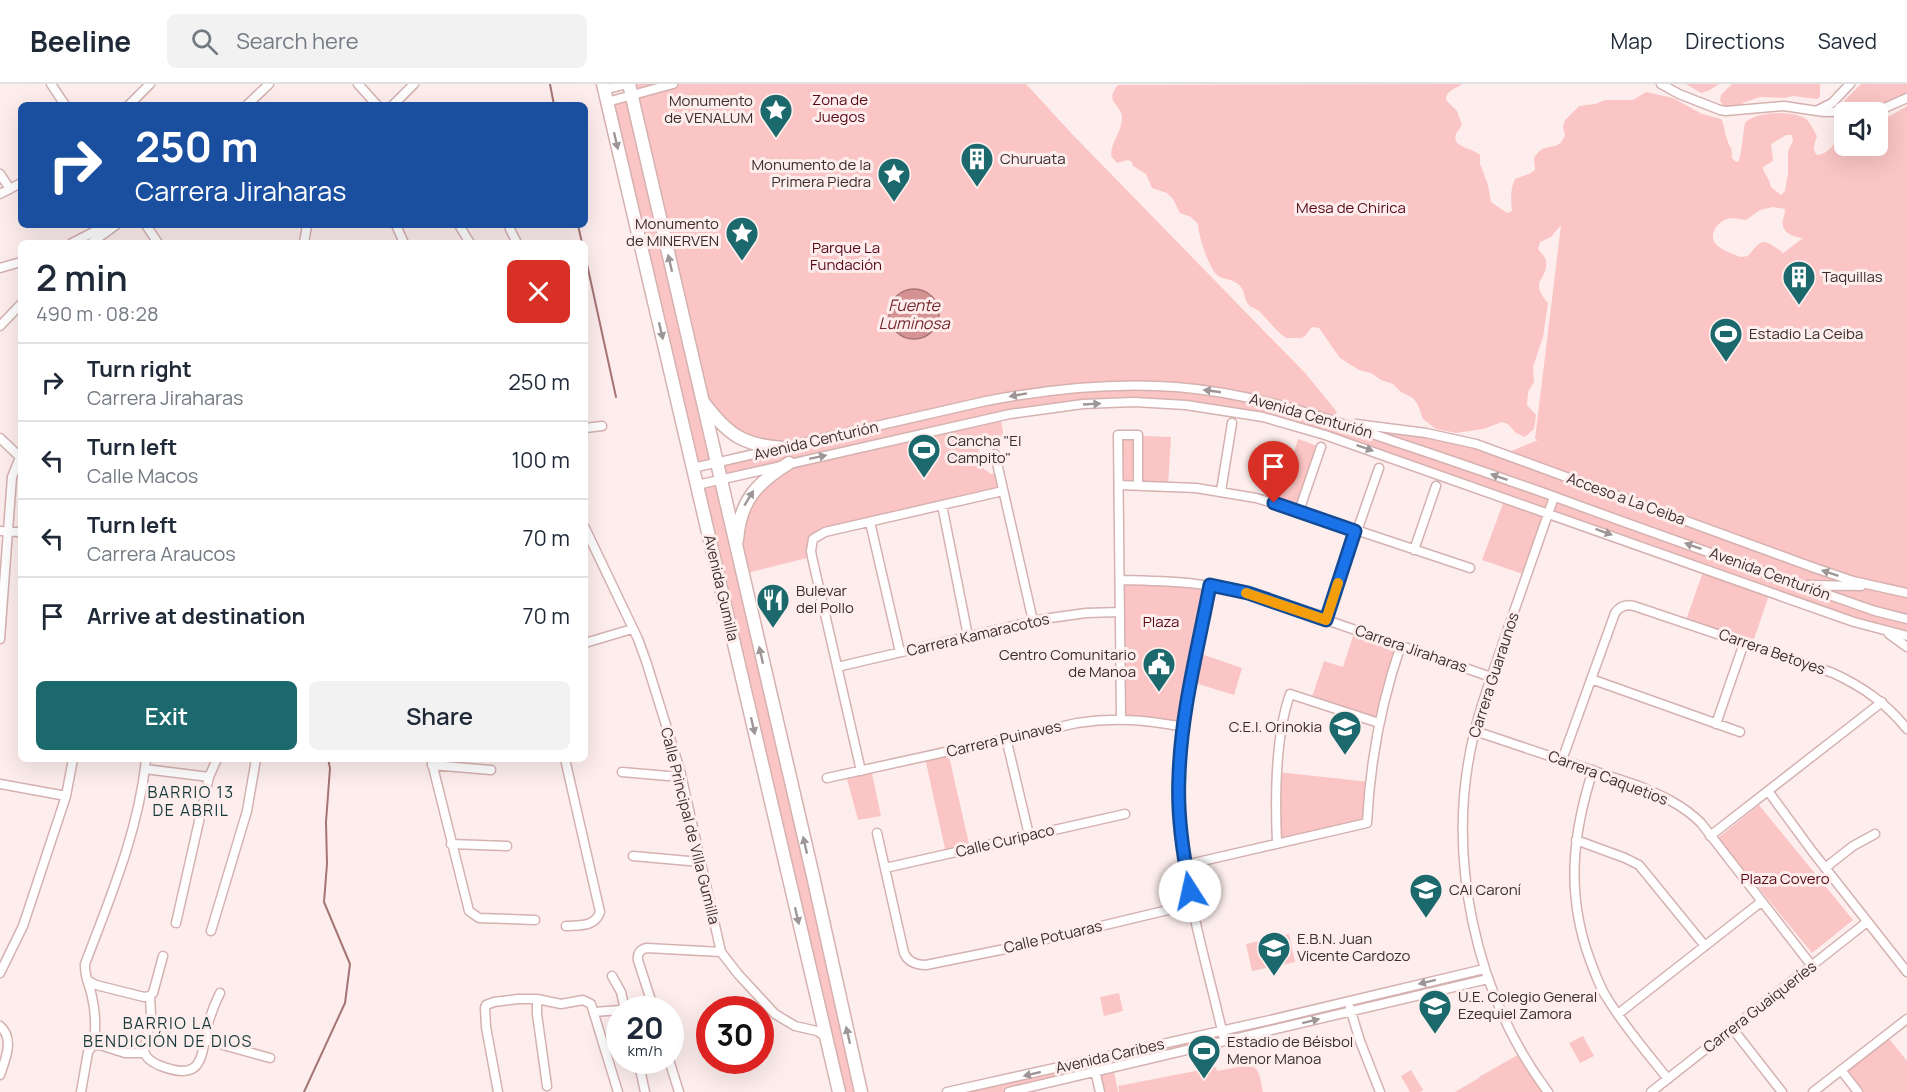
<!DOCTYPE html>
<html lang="en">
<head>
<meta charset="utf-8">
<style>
	:root { --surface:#fff; --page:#f2f2f3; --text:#1f2937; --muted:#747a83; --line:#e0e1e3; --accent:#1c696d }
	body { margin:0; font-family:Manrope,sans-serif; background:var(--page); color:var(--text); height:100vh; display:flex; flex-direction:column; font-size:22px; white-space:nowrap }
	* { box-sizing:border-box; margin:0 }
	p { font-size:20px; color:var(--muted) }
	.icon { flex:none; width:33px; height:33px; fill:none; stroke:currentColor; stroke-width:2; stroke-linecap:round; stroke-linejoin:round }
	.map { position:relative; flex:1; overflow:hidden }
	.panel { position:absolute; left:18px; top:156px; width:570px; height:522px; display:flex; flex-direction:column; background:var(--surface); border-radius:9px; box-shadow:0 6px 24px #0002 }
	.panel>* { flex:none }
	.guide { position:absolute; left:18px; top:18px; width:570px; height:126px; border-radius:9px; box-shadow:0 6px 24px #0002; background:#1a4fa0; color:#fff; overflow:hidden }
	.controls { position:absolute; left:1834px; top:18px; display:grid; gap:12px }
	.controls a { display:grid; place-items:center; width:54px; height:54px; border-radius:9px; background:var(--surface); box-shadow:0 6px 24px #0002; font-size:30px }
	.speed { position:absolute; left:606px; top:912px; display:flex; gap:12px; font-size:30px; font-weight:700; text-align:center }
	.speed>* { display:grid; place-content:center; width:78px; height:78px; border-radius:50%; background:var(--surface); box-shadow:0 6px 24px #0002; line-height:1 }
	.speed small { font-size:15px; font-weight:400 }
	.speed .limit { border:9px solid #d22; background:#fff; color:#111 }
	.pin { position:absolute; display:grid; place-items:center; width:51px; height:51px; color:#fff; margin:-62px -26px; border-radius:50% 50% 50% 0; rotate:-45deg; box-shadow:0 0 6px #0007 }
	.pin .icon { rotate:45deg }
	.me { position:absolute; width:66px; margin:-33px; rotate:350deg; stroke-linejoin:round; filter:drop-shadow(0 0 4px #0008) }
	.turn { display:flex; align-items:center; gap:21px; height:126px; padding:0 18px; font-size:27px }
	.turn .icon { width:78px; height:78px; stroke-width:2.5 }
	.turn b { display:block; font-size:42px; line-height:51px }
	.round { display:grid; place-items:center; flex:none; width:63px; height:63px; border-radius:9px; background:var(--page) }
	.head { display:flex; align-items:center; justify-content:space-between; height:102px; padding:0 18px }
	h1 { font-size:36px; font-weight:600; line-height:45px }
	.primary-button { display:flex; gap:12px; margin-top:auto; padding:12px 18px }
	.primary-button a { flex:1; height:69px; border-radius:9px; background:var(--accent); color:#fff; font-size:24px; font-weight:600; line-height:69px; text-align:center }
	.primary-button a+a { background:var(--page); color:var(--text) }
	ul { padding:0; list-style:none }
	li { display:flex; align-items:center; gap:18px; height:78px; padding:0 18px; border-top:2px solid var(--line) }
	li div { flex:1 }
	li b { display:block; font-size:22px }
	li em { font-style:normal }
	header { display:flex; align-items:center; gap:36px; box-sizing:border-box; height:84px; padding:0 30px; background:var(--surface); border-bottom:2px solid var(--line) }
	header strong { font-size:28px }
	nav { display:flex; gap:33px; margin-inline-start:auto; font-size:21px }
	.search { width:420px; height:54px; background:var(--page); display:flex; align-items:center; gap:15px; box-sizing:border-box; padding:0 21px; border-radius:9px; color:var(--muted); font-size:22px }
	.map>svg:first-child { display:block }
</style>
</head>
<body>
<header>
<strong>Beeline</strong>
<div class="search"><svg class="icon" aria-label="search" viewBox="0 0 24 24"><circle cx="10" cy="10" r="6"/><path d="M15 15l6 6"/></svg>Search here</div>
<nav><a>Map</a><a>Directions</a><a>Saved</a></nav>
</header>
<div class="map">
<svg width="1907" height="1008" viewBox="0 0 1907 1008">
	<rect width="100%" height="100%" fill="#fdeeed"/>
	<path fill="#fac5c4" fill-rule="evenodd" d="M629 0H1026L1072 50 1306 290 1337 328 1333 335 1341 339 1390 344 1504 370 1538 356 1535 355 1561 141 1551 153 1540 158 1538 165C1541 169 1546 173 1546 178 1548 196 1528 196 1548 219L1543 253 1533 283 1534 298 1528 308 1527 321 1536 331 1534 345 1525 353 1516 349 1508 340 1502 338 1483 345 1456 349 1436 345 1423 335 1418 321 1413 314 1401 308 1393 300 1381 296 1371 289 1359 286 1340 274 1319 244 1312 243 1305 252 1301 254H1286C1276 247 1268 236 1260 228 1256 224 1251 224 1248 220 1244 215 1245 208 1241 203 1232 193 1225 197 1217 191 1209 184 1198 151 1198 140L1191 133 1180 129 1173 115 1167 109 1152 104 1146 90 1133 82 1132 78 1128 76 1117 79 1111 72C1111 58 1121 49 1122 35 1123 20 1103 19 1118 1L1462 0C1456 5 1446 6 1446 16L1457 27 1462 41C1460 44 1458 47 1456 50 1451 64 1474 64 1480 71V80L1488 101 1491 118 1507 129 1512 127C1511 115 1510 106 1515 95L1529 90 1535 86 1534 74C1536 71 1538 68 1541 66 1550 60 1559 67 1565 51L1563 43 1565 36 1579 22 1595 20 1605 16H1633L1646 8 1673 14 1702 30 1721 35C1725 42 1724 48 1727 55 1730 66 1732 60 1732 74L1736 78 1739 77C1742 66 1743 50 1745 39 1755 27 1793 26 1806 35 1810 38 1814 47 1817 52 1815 59 1811 65 1817 71 1832 70 1840 51 1845 38V62H1878V32H1890L1907 22V563L1883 547 1770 508 1752 561 1685 539 1704 485 1548 428 1526 491 1482 476 1505 414 1263 333 1134 318 1000 332 1004 352 977 358 984 385 991 390 998 388 1002 406 818 450 811 473 743 490 737 466 745 423 789 380 720 396 716 379 782 364 750 359 702 316ZM1786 51H1792L1793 57 1788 67V89L1785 107 1781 111 1771 103C1769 92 1763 90 1763 83L1773 77 1771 60ZM1773 123 1785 125C1785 129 1784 132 1783 135 1780 148 1793 153 1803 154L1782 170V168C1762 154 1763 154 1748 172L1741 173C1735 171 1719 165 1716 160 1708 151 1717 138 1727 135 1734 133 1740 135 1746 136L1760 126Z
		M1686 0H1719L1708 7 1701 9Z
		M1732 0H1820V13L1817 15 1793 12 1785 14 1760 13 1745 18 1736 24 1724 22 1720 17 1721 11Z
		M1861 0H1907V10L1874 23 1845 22 1843 20 1845 16Z
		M631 12 715 378 694 383 608 18Z
		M1118 351 1171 353 1168 402 1119 401Z
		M1298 355 1320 363 1299 426 1278 420Z
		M719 397 860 1008H841L698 402Z
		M1120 496 1210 501 1184 643 1121 635Z
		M1355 546 1401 561 1379 639 1311 616 1324 577 1343 583Z
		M1198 569 1242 584 1234 611 1192 598Z
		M948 668 970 764 946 769 925 674Z
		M871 685 881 732 858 736 846 691Z
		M1278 688 1370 698 1367 739 1277 759Z
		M1759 721 1853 836 1812 869 1718 754Z
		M1289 850 1295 878 1252 887 1246 860Z
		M1484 885 1488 895 1113 983 1118 1008H1100L1095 988 1009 1008H947Z
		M1119 909 1123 927 1104 932 1100 913Z
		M1886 951 1907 977V1008H1858L1841 986Z
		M1583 952 1594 972 1580 979 1569 959Z
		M1523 968 1548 1008H1455L1479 994V993Z
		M1248 981C1261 983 1260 996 1263 1008H1119L1118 1002 1216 983 1217 987Z
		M1411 986 1423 1006 1420 1008H1410L1401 992Z"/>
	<path fill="#d49392" stroke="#a67474" stroke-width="1.5" d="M889 230a25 25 0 1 1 50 0a25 25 0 1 1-50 0Z"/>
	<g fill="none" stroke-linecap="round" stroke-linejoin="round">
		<path stroke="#a67474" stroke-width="2" d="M550 0 554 21
			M578 141 582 159
			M585 171 616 313
			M304 1008 345 919 350 880 324 818 327 780 326 738 330 684 328 675"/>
		<g stroke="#d5b1b0" stroke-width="11">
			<path id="street" d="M51 0 65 21
				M358 0 377 21
				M1661 0 1679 10 1720 26 1726 27 1784 22 1824 28 1874 27 1880 26 1907 14
				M604 6 627 0
				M607 18 673 0
				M129 21 150 0
				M247 21 269 0
				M393 21 414 0
				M1818 26 1832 19 1850 0
				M0 90 10 105
				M0 110 21 99
				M146 141 158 159
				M396 141 404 159
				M459 141 470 159
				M510 145 517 159
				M72 159 107 141
				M91 159 116 141
				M304 159 307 141
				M0 184 21 178
				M0 242 21 220
				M1356 340 1426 349 1476 360 1812 483 1853 497 1907 509
				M585 344 602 342
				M0 354 21 374
				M995 370 1033 537
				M693 384 986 317C1049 305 1111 298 1176 303 1253 309 1324 333 1396 358 1448 375 1499 393 1550 411 1658 451 1767 489 1875 527L1907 535
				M697 401 1010 330 1083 320 1134 318 1186 321 1263 333 1325 351 1854 538 1907 552
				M1119 401 1196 404 1256 414 1299 427 1470 484
				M1221 407 1232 339
				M942 421 968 552
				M1299 427 1321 363
				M870 438 900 568
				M585 444 638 555 646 577 680 686 721 868 738 890 775 930 795 942 817 947 826 953
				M0 447 21 448
				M1357 447 1379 384
				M1414 466 1436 402
				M1120 496C1173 497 1211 498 1263 514L1491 593
				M1210 501C1196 573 1176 648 1179 722 1181 799 1206 876 1223 951
				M1808 501 1861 502
				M1326 535 1355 446
				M1889 550 1907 563
				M0 555 12 393 20 373
				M585 559 632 545
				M837 583 1043 535 1086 529 1120 528
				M1591 595 1740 648
				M1121 635 1118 351H1138V401
				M1716 640 1744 559
				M1475 647 1639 702C1661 711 1683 721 1701 739L1812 882
				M1006 654 1029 751
				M431 675 469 827 479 834 535 836
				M565 675 600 828C595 843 580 841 566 842
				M1562 676 1615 529C1620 522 1626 520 1634 522L1833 589C1863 603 1886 619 1907 645
				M432 681 491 686
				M145 685 209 693
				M1593 686C1572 751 1566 811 1590 876 1595 889 1599 902 1607 914 1624 942 1647 969 1668 995
				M861 687 812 473 811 467 813 455 825 448 1003 407
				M622 688 668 692 681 691
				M827 694 1077 639C1116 633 1146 636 1184 643
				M0 700 66 712
				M1768 707 1812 767 1907 888
				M877 749 904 869C908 878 917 881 926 881L1005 865 1193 820
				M1710 752 1882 618
				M1576 756 1625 774 1639 781 1705 862
				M1277 759C1275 714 1275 653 1290 610L1379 639
				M451 760 507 762
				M633 772 700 778
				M1185 781 1367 739C1370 677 1381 619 1401 561
				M885 784 1125 730
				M1825 784 1853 762 1875 750
				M176 839 209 693 217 675
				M211 847 247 727 256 675
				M163 872 153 909 150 912 151 931 144 967C146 975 153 979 161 982 205 999 201 970 208 940 211 929 215 919 220 909
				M0 889 23 842 66 712 73 675
				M612 892 621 908 625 926
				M87 896 96 901 144 913 150 912
				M537 915V930L547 1002
				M1350 924 1360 957 1380 1008
				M654 926 638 876C637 870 640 865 647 864L721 868
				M594 928 620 926
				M1618 930 1761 818
				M0 942C15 955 5 976 0 991
				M1732 944 1782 1008
				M205 956 270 974
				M94 961C96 944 96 930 92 913 90 902 84 892 85 880 110 814 139 746 146 675
				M638 976 645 1008
				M669 976 679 1008
				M1094 982 1100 1008
				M1841 986 1858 1008
				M81 1008 88 968 92 962 100 961 125 969H144
				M498 1008 486 943 485 924 486 921 494 918 518 915H537L561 920 583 916 591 920 618 1008
				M947 1008 1270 936 1484 885
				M1009 1008 1488 895
				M1548 1008C1474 909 1445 770 1474 650 1481 619 1493 589 1503 559 1520 510 1537 461 1554 413
				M1651 1008 1867 838
				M1813 1008 1907 935"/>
		</g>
		<g stroke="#d5b1b0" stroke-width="15">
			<path id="secondary" d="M603 0 839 1008
				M629 0 813 792 861 1008
				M704 319C728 351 744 362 785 364
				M737 456C740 416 757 399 789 379"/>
		</g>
		<use href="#street" stroke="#fff" stroke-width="8"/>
		<use href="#secondary" stroke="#fff" stroke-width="12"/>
	</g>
	<defs><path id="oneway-solid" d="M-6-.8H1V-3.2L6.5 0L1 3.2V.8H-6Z" transform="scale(1.5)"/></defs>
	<g fill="#9e9696">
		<use href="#oneway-solid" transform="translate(616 57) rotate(77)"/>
		<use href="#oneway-solid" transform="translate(670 179) rotate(-103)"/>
		<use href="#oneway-solid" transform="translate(661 247) rotate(77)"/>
		<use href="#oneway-solid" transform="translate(1212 307) rotate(-172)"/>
		<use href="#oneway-solid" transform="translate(1018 311) rotate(170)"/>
		<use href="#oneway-solid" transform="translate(1092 320) rotate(-3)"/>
		<use href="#oneway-solid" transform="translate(1365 364) rotate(19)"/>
		<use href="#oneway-solid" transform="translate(818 373) rotate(-12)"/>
		<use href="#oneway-solid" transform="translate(1499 393) rotate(-161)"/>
		<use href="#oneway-solid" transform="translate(749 414) rotate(-59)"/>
		<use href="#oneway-solid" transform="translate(1604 448) rotate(20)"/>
		<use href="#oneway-solid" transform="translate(1693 462) rotate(-161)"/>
		<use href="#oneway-solid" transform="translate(1830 489) rotate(-162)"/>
		<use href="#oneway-solid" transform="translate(761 571) rotate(-103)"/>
		<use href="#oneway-solid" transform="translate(753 642) rotate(77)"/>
		<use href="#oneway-solid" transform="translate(805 761) rotate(-103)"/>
		<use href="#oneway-solid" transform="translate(797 832) rotate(77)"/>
		<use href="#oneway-solid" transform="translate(1427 898) rotate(166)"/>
		<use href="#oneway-solid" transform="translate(1311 937) rotate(-14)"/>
		<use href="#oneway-solid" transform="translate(848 951) rotate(-103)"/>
		<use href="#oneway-solid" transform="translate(1032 990) rotate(167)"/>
	</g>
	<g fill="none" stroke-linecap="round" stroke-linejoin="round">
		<g stroke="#114b97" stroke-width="15">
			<path id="route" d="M1190 807C1183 769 1177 731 1179 692 1181 628 1198 564 1210 501L1248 509 1326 536 1355 447 1274 419"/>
		</g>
		<use href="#route" stroke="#1a73e8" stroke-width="10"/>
		<path stroke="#f59e0b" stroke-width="10" d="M1246 509 1326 536 1338 499"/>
	</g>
	<defs>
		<g id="sight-pin" transform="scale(1.725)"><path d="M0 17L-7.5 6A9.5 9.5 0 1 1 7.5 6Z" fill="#1c696d" stroke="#fdeeed"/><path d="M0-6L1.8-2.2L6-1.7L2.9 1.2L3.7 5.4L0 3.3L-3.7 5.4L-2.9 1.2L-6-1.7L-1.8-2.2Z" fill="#fff"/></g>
		<g id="building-pin" transform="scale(1.725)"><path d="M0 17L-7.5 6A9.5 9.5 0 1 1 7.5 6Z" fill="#1c696d" stroke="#fdeeed"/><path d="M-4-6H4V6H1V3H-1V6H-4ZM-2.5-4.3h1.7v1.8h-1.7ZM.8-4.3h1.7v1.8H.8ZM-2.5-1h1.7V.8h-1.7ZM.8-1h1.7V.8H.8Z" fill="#fff"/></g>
		<g id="stadium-pin" transform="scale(1.725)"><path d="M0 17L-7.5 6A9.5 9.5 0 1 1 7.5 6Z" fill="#1c696d" stroke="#fdeeed"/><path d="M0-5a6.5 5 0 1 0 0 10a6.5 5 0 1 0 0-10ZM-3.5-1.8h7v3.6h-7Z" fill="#fff"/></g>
		<g id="restaurant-pin" transform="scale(1.725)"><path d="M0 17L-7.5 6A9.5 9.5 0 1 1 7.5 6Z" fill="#1c696d" stroke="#fdeeed"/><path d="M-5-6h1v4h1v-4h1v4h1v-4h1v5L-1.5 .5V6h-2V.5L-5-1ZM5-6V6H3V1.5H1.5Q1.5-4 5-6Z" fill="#fff"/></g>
		<g id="civic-pin" transform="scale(1.725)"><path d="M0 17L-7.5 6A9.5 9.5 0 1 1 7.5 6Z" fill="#1c696d" stroke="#fdeeed"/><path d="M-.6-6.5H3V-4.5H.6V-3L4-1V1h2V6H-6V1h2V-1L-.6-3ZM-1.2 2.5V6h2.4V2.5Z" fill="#fff"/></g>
		<g id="school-pin" transform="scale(1.725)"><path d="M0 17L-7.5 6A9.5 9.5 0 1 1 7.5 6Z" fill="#1c696d" stroke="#fdeeed"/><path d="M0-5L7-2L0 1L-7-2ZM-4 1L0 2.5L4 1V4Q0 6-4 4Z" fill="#fff"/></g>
		<g id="university-pin" transform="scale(1.725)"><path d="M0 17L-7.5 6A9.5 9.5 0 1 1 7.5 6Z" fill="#1c696d" stroke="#fdeeed"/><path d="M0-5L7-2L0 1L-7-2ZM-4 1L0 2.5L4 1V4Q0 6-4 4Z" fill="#fff"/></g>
	</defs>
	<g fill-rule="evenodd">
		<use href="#sight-pin" x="776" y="26"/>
		<use href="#building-pin" x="977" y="75"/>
		<use href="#sight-pin" x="894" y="90"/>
		<use href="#sight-pin" x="742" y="149"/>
		<use href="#building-pin" x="1799" y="193"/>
		<use href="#stadium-pin" x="1726" y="250"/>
		<use href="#stadium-pin" x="924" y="366"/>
		<use href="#restaurant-pin" x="773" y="516"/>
		<use href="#civic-pin" x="1159" y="580"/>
		<use href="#school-pin" x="1345" y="643"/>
		<use href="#university-pin" x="1426" y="806"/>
		<use href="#school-pin" x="1274" y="864"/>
		<use href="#school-pin" x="1435" y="922"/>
		<use href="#stadium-pin" x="1204" y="967"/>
	</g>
	<g text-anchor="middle" stroke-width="6" stroke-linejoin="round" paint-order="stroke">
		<g font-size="15" fill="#590915" stroke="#fdeeed">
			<text x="840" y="21">Zona de<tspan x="840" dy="17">Juegos</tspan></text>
			<text x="1351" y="129">Mesa de Chirica</text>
			<text x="846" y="169">Parque La<tspan x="846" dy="17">Fundación</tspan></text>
			<text x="1161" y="543">Plaza</text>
			<text x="1785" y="800">Plaza Covero</text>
		</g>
		<g font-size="15" fill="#3c2d2d" stroke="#fdeeed" text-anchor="start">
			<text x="753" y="22" text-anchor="end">Monumento<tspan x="753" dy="17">de VENALUM</tspan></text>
			<text x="1000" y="80">Churuata</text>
			<text x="871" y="86" text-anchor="end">Monumento de la<tspan x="871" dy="17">Primera Piedra</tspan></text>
			<text x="719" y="145" text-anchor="end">Monumento<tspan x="719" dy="17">de MINERVEN</tspan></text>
			<text x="1822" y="198">Taquillas</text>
			<text x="1749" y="255">Estadio La Ceiba</text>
			<text x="947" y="362">Cancha "El<tspan x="947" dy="17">Campito"</tspan></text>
			<text x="796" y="512">Bulevar<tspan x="796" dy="17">del Pollo</tspan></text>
			<text x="1136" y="576" text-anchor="end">Centro Comunitario<tspan x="1136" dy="17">de Manoa</tspan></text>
			<text x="1322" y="648" text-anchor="end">C.E.I. Orinokia</text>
			<text x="1449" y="811">CAI Caroní</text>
			<text x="1297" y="860">E.B.N. Juan<tspan x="1297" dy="17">Vicente Cardozo</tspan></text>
			<text x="1458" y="918">U.E. Colegio General<tspan x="1458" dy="17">Ezequiel Zamora</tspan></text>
			<text x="1227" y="963">Estadio de Béisbol<tspan x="1227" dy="17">Menor Manoa</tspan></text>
		</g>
		<g font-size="15" fill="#3c2d2d" stroke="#fdeeed">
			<text transform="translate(1311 332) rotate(16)" y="5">Avenida Centurión</text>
			<text transform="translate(816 357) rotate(-13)" y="5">Avenida Centurión</text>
			<text transform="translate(1626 415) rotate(20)" y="5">Acceso a La Ceiba</text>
			<text transform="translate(1770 490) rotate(20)" y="5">Avenida Centurión</text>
			<text transform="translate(721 504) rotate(77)" y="5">Avenida Gumilla</text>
			<text transform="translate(978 551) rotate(-13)" y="5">Carrera Kamaracotos</text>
			<text transform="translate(1411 565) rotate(19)" y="5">Carrera Jiraharas</text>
			<text transform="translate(1772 568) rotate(19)" y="5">Carrera Betoyes</text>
			<text transform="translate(1494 591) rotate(-72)" y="5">Carrera Guaraunos</text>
			<text transform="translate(1004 655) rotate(-13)" y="5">Carrera Puinaves</text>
			<text transform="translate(1608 694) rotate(21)" y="5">Carrera Caquetios</text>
			<text transform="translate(690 742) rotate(76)" y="5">Calle Principal de Villa Gumilla</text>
			<text transform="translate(1005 757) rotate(-13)" y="5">Calle Curipaco</text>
			<text transform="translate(1053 853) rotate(-13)" y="5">Calle Potuaras</text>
			<text transform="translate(1760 923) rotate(-38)" y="5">Carrera Guaiqueríes</text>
			<text transform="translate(1110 972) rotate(-13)" y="5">Avenida Caribes</text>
		</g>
		<g font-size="16" font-style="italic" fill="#76272c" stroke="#fdeeed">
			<text x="914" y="227">Fuente<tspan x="914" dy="18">Luminosa</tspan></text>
		</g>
		<g font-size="16" letter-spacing="1.5" fill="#16393b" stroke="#fdeeed">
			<text x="191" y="714">BARRIO 13<tspan x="191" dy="18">DE ABRIL</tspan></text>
			<text x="168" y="945">BARRIO LA<tspan x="168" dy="18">BENDICIÓN DE DIOS</tspan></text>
		</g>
	</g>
</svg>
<div class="controls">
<a><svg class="icon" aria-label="sound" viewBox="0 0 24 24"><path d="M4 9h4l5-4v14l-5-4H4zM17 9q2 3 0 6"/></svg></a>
</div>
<div class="speed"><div>20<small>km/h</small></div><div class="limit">30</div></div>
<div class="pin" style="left:1274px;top:419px;background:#d93025"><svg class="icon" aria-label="arrive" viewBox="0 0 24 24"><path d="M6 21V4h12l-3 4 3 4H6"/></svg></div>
<svg class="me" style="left:1190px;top:807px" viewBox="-20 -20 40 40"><circle r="19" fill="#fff"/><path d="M0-13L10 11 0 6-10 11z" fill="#1a73e8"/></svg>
<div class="guide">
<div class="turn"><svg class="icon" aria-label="right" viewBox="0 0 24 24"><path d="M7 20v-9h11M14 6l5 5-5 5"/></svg><div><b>250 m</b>Carrera Jiraharas</div></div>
</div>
<section class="panel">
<div class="head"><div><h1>2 min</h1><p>490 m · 08:28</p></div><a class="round" style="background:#d93025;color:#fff"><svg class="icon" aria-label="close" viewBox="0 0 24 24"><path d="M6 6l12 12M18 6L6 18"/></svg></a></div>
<ul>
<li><svg class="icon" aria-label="right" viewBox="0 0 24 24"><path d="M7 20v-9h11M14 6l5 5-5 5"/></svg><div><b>Turn right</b><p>Carrera Jiraharas</p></div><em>250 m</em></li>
<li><svg class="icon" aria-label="left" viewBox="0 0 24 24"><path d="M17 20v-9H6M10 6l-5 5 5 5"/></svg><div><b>Turn left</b><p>Calle Macos</p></div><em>100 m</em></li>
<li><svg class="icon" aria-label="left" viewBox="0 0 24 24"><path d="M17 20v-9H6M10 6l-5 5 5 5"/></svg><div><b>Turn left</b><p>Carrera Araucos</p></div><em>70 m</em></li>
<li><svg class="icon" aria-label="arrive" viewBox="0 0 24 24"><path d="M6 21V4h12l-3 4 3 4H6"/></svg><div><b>Arrive at destination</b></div><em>70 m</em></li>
</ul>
<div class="primary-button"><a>Exit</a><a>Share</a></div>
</section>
</div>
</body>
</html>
